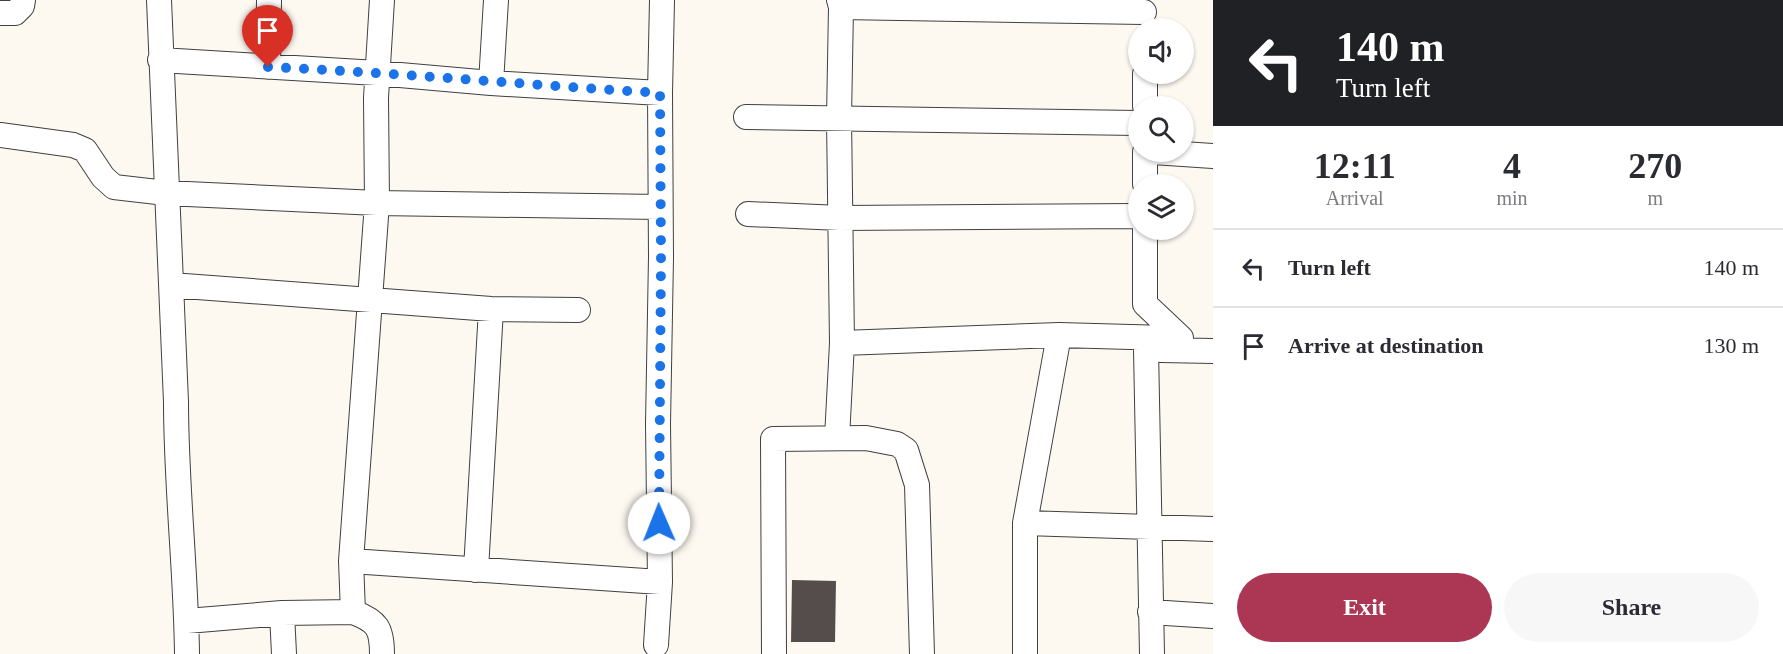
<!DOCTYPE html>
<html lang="en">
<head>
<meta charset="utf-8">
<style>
	:root { --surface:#fff; --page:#f7f7f7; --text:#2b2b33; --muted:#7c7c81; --line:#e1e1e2; --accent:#ab3755 }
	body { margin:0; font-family:Georgia,serif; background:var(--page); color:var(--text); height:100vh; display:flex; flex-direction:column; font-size:22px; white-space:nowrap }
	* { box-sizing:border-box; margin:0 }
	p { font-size:20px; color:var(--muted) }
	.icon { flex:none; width:33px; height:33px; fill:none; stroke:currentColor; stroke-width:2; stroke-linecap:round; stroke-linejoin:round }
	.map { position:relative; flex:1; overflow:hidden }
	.side { display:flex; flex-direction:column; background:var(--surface); width:570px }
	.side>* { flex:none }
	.hud { background:#202124; color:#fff; overflow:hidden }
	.tools { position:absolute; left:1128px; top:18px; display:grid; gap:12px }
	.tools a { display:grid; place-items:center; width:66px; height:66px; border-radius:50%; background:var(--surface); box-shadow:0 2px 4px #0004; font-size:30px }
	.pin { position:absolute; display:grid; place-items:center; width:51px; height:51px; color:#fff; margin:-62px -26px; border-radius:50% 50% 50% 0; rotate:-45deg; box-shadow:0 0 6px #0007 }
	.pin .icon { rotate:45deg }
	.me { position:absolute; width:66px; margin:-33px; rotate:359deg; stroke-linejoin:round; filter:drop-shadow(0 0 4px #0008) }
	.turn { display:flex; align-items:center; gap:21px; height:126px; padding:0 24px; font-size:27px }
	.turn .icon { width:78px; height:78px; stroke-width:2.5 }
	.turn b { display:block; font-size:42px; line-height:51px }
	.eta { display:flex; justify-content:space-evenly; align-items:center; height:102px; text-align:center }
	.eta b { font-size:36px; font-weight:800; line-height:42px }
	.cta { display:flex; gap:12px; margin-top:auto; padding:12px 24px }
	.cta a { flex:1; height:69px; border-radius:36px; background:var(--accent); color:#fff; font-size:24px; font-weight:800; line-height:69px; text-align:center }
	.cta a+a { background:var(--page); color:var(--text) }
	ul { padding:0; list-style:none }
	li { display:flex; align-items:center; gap:18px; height:78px; padding:0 24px; border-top:2px solid var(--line) }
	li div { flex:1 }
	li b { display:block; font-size:22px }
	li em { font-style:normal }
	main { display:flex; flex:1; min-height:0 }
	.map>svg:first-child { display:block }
</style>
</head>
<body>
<main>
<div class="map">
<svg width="1213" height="654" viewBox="0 0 1213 654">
	<rect width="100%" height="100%" fill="#fdf8f0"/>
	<path fill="#554d4b" d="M792 580 836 581 835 642H791Z"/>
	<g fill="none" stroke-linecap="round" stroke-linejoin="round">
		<g stroke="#404040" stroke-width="26">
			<path id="street" d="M159 0 176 402C176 486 186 570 187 654
				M841 7 1144 12
				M0 13H15L22 6 23 0
				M160 60 377 73 491 83 660 93
				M268 67 269 0
				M1145 74V106
				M491 83 496 0
				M746 117 1138 123
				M0 135 73 145 85 150 103 177 114 187 166 193 377 203 660 207
				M1145 152V184
				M1153 152 1213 156
				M748 214 840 218 1138 216
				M1145 230V304L1181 338 1146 349 1152 654
				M171 285 491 309 578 310
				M842 343 1059 335 1167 338
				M1161 350 1213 351
				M837 438 842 343 839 118 841 7 839 0
				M1025 523 1213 529
				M351 561 660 582
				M476 570 491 309
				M353 612C377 621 382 628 382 654
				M1150 612 1213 616
				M282 613 284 654
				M187 621 282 613 353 612 351 561 377 203 376 98 382 0
				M656 645 660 582 658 424 661 257 660 93 662 0
				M774 654 773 439 866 438 897 444 906 450 917 485 922 654
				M1025 654V523L1059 335"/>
		</g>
		<use href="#street" stroke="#fff" stroke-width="24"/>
	</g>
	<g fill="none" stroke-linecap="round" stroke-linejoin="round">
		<path stroke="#1a73e8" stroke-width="10" stroke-dasharray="0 18" d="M268 67C399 73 529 85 660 93L661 257 659 523"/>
	</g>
</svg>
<div class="tools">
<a><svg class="icon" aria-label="sound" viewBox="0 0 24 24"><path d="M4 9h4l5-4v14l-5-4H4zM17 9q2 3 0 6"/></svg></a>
<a><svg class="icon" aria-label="search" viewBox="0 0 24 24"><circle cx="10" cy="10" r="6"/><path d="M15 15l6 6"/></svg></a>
<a><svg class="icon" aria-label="layers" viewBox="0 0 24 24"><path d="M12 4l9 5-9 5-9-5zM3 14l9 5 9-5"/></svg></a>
</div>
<div class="pin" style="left:268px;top:67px;background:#d93025"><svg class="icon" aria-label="arrive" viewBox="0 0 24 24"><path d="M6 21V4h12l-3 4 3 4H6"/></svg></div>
<svg class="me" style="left:659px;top:523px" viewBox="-20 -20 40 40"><circle r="19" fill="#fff"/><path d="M0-13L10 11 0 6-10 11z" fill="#1a73e8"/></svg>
</div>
<section class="side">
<div class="hud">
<div class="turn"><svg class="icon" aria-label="left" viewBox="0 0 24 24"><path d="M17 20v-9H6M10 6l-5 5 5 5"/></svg><div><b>140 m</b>Turn left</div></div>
</div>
<div class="eta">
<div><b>12:11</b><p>Arrival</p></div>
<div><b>4</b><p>min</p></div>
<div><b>270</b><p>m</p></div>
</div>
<ul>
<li><svg class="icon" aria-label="left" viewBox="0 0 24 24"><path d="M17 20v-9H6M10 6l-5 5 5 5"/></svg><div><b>Turn left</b></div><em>140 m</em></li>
<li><svg class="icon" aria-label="arrive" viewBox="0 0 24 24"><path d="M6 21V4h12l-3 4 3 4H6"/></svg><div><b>Arrive at destination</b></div><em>130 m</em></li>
</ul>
<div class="cta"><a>Exit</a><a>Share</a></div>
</section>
</main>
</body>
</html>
